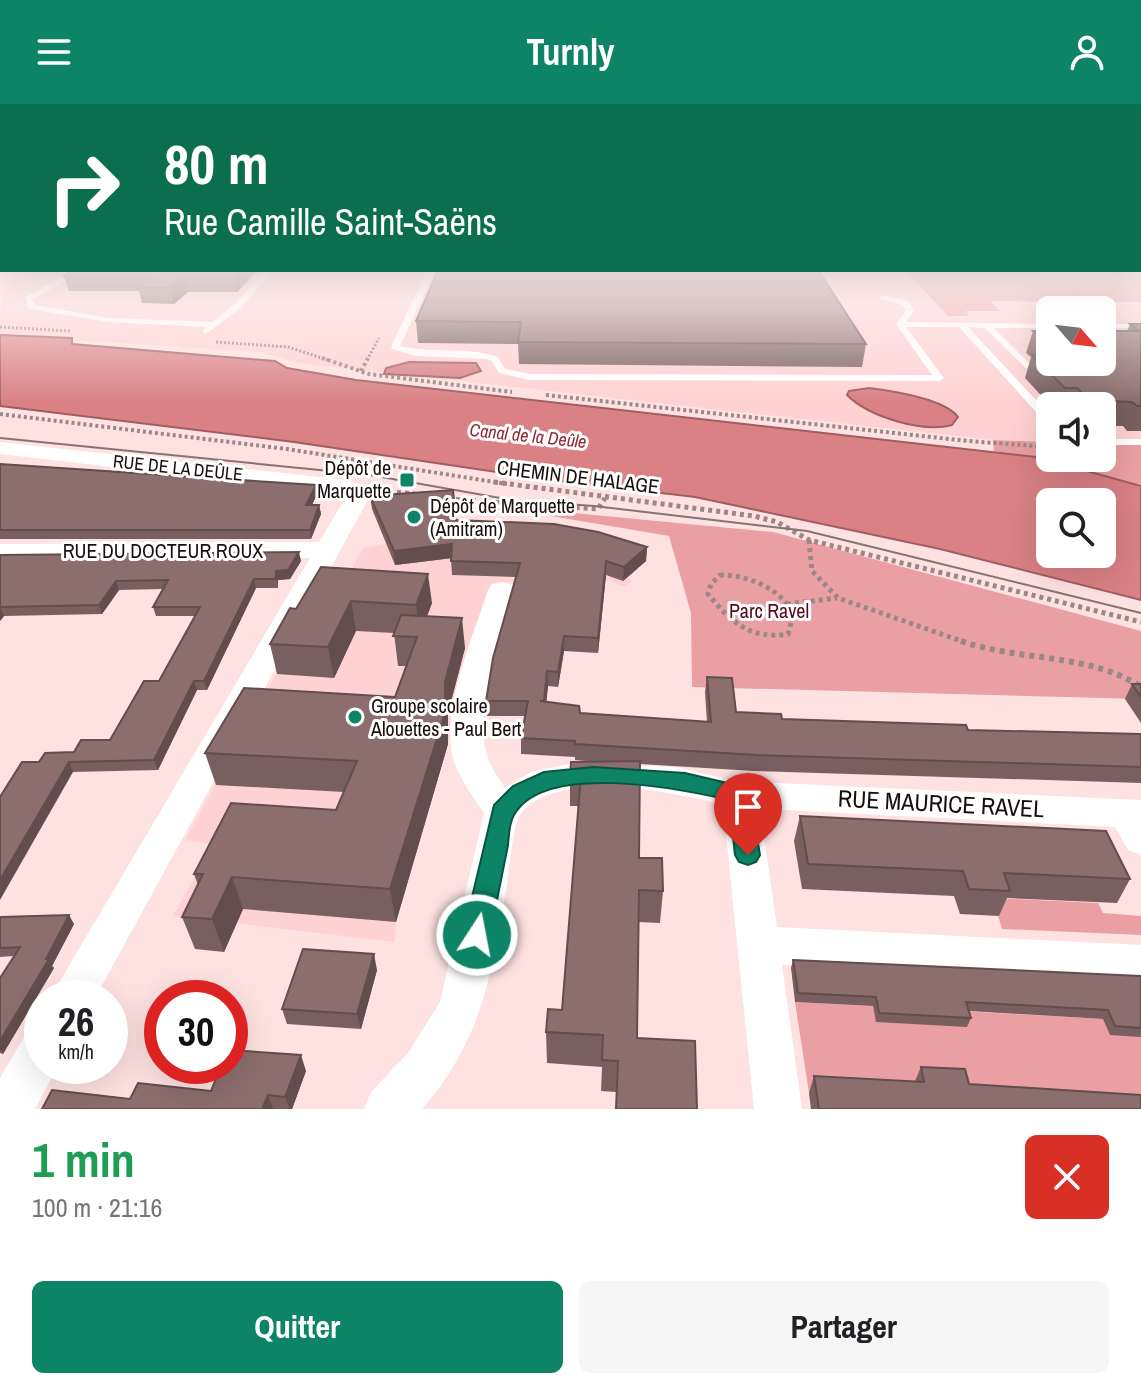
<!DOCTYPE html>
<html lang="fr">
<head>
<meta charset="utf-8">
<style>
	:root { --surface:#fff; --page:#f6f6f6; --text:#202124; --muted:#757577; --accent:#0d8465 }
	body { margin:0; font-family:"Archivo Narrow",sans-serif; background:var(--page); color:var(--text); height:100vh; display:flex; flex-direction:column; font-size:30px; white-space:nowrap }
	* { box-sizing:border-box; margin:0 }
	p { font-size:26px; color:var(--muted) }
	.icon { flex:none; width:44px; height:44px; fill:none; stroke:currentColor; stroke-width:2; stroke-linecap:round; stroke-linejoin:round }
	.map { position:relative; height:1005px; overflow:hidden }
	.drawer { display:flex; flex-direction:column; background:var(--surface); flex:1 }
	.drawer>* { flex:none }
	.hud { position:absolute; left:0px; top:0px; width:1142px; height:168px; box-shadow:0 8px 32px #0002; background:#0b6e4f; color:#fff; overflow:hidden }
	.needle { width:52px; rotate:118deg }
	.tools { position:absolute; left:1036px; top:192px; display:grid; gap:16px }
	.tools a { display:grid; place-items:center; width:80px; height:80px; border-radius:12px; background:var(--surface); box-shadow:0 8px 32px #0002; font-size:40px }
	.speed { position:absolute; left:24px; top:876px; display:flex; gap:16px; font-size:40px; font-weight:700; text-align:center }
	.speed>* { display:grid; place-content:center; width:104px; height:104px; border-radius:50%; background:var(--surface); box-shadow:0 8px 32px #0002; line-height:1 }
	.speed small { font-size:20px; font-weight:400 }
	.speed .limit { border:12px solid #d22; background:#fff; color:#111 }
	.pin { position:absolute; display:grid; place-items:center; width:68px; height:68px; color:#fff; margin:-82px -34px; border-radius:50% 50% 50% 0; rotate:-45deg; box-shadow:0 0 8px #0007 }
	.pin .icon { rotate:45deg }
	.me { position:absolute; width:88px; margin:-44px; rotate:11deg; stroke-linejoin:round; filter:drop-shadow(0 0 6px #0008) }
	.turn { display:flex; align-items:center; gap:28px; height:168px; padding:0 32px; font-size:36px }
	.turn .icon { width:104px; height:104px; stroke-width:2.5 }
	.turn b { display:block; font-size:56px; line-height:68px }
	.round { display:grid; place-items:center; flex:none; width:84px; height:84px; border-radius:12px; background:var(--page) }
	.head { display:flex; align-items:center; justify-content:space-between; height:136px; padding:0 32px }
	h1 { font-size:48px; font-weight:700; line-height:60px; color:#1e9e55 }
	.primary-button { display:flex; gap:16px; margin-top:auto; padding:16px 32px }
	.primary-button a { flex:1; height:92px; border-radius:12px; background:var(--accent); color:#fff; font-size:32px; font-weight:700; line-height:92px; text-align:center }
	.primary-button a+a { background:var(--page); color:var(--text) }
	header { display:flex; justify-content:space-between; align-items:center; height:104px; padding:0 32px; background:var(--accent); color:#fff; font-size:36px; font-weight:700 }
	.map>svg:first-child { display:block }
</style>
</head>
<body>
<header><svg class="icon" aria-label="menu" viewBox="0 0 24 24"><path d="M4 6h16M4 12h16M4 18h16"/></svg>Turnly<svg class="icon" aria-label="person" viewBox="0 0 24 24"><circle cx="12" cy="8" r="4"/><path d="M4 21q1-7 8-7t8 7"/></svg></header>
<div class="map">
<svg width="1141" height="1005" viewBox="0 0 1141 1005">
	<rect width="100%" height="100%" fill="#fee2e1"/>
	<path fill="#fed2d2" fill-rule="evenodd" d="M1141 159V341L1102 340V302H1050V338L993 336 297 259 261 248 0 231 2 165 1140 166ZM1050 206H1102V258H1050Z
		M430 432 646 457 628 474 632 477 625 483 602 474 476 544 396 818 394 838 173 812 213 740 185 736 320 491 337 492 363 444Z"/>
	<path fill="#eaa0a2" d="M1141 159V198L990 197 1000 207H966L969 212H948L905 166H1140Z
		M993 336 1050 338V354H1102V340L1141 341V382L1036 353 994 348Z
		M563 408 773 428 1141 527V595L692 583 691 509 669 432 545 411Z
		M993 794 1098 799 1103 809 1141 812V831L1002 825Z
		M795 898 873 902 876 917 962 907 1103 915 1141 933V1005L809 989Z"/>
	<path fill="#d98184" stroke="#9f5e61" stroke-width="2" fill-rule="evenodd" d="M0 231 72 234V240L275 257 287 264 356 276 1036 353 1141 382V496L940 445 695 393 543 375 294 338 0 302ZM1050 398H1102V450H1050Z
		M409 258 476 259 481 267 460 274 384 270 386 264Z
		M869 284C892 287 945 295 958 313L952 321C923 329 869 313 847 291L849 287Z"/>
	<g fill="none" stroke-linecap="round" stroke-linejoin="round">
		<path stroke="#9b8786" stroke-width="3" stroke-dasharray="2 2" stroke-linecap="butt" d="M0 223 71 227
			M216 238 288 243 328 256
			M367 256 379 234"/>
		<path stroke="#9b8786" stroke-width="4" stroke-dasharray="3 3" stroke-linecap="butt" d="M322 254 369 270 512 288
			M361 267 368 254
			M546 291 968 337 1050 343
			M0 310 287 345 507 380"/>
		<path stroke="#9b8786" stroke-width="5" stroke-dasharray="4 4" stroke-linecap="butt" d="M494 378 754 412 777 418 809 436 1141 518
			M381 387 415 390
			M448 395 598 405 605 394
			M809 436 812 467 838 494 967 539
			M720 471C747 471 782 484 793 511L788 530C750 536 731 518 708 490L711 480Z
			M787 500 837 494"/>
		<path stroke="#9b8786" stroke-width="6" stroke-dasharray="5 5" stroke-linecap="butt" d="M961 537C1017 557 1091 549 1141 583"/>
		<path fill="#fff" fill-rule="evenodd" d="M75 166H84L32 196 35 201 109 214 212 218 237 198 265 166H273L243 202 206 230 202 227 206 223 109 218 29 205 25 193Z
			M427 166H435L400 242C432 250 468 242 498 253L505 265 530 270 932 271 896 220 906 206 902 201 881 195V191H884L908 197 914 206 906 218 1050 220V224H994L1029 259V263L1026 264 985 224 968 223 1050 311V320L1046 319 959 223H906L944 274 939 277 530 276 499 269 492 257 486 255 417 252 392 245 391 243Z
			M1102 220H1141V224H1102Z
			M1102 335H1141V341H1102Z"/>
		<path fill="#fff" fill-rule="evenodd" d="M0 338 338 375 360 380 370 392 95 894H50L310 454 0 456V440L319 438 346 393 338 389 0 350Z
			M502 478 512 480 516 486C503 532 473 604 487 651 490 663 498 673 505 684L531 668 573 659 676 663 734 677 1141 696V751L1128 746 1115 723 760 705 777 823 1141 841V879L782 861 802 1005H754L723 701C680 688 546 663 519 713 512 727 510 763 507 780 491 869 484 934 422 1005H364L371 988 408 949 440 898 484 709C472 691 456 670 452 649 442 601 474 531 488 486L492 480Z
			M42 924V962H58L35 1005H0V974L26 930Z"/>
		<path stroke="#867373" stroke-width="2" d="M0 334 370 371 511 396 594 402 807 427 1141 509
			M455 408 519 404"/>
	</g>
	<path fill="#795f5f" d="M258 166 237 188H188L174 200 142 199 139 187H69L64 172Z
		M438 166 866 240 862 263 519 260 518 240 418 239 416 217Z
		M1130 220H1141V327H1127L1123 322H1102V302H1051L1025 274 1031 253 1026 249 1033 227H1050V258L1127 227Z
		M0 360 316 381 317 390 312 401H319L321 410 311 435H0Z
		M370 392 456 416 647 443 646 457 623 477 606 471 598 549 564 547 558 583 548 582 546 598 580 609 707 618 705 588 707 573 736 608 782 615 968 626 1141 630V679L754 667 640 660 639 754 663 787 660 819 638 818 637 934 697 1005H616V988L601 987 602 963 547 959 546 928 562 906 579 702H570V671L598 658 575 656V653L521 650V634L525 612H487L486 597 516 473 452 471 451 454 395 461 372 405Z
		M0 451 301 457 290 475 278 476V484H256L207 586H197L158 666 73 668 39 658 74 648 110 636 159 577 195 512H156L153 503 163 485 119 486 102 510 4 512 0 517Z
		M321 463 432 499 427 512 465 544 448 609V640L396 818 243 805 224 848 195 845 182 813 198 781 194 770 336 706 344 688 216 681 205 649 395 593 406 562H398L394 529 356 527 334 574 277 570 270 540 296 505Z
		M1132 580H1141V619L1125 595Z
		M800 712 1130 775 1117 799 1007 794 999 812 960 810 954 792 802 785 794 737Z
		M0 813 74 820 52 862 54 864 3 950 0 949V874L14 852 0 853Z
		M793 856 1141 872V933L1110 931 1103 915 969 907 971 914 967 923 876 918 873 902 795 898 791 864Z
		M377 866 361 925 287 920 282 905Z
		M921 963 969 980 1141 1005H811L809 989 814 972 915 977Z
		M306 967 292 1005H42L211 987Z"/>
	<path fill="#634d4d" d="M241 166H258L237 188 234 173Z
		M184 173 188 188 174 200 170 184Z
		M316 381 317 390 308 410 306 401Z
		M319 401 321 410 311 435 310 426Z
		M452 440 453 454 395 461 394 447Z
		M647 443 646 457 623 477 624 463Z
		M299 448 301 457 290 475 278 476V484L276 467Z
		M606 457V471L598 549V534Z
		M428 470 432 499 420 531 416 501Z
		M254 475 256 484 207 586 204 577Z
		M116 477 119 486 102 510 99 501Z
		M351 497 356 527 334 574 328 543Z
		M0 503 4 512 0 517Z
		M462 514 465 544 448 609V640L396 818 390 785Z
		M564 532V547L558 583V568Z
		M547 567 548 582 545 612 544 597Z
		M194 577 197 586 158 666 154 656Z
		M69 658 73 668 0 796V776Z
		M232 773 243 805 224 848 212 815Z
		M69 811 74 820 52 862 54 864 3 950 0 945V937L46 855Z
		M374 850 377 866 361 925 357 910Z
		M301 951 306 967 292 1005H290L285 993Z
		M268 991 273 1005H262Z"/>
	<path fill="#8d6e6e" stroke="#634d4d" stroke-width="2" d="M73 166H241L234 173H184L170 184H138L152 173 64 172Z
		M438 166H818L866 240 518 238 521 218 416 217Z
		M1130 220H1141V302H1137L1132 298 1110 297 1102 290H1083L1077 284H1065L1032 251H1050V258H1102V227H1139Z
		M1033 227H1050V242Z
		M0 360 316 381 306 401H319L310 426H0Z
		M453 386 456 416 554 420 598 428 647 443 624 463 606 457 598 534 564 532 558 568 547 567 544 597H540L579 602 580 609 711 618 707 573 732 574 736 608 781 610 782 615 966 621 968 626 1141 630V663L757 651 575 640V637L521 634 528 597H486L493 554 520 459 451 457 452 440 394 447 370 392Z
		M299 448 288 466 276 467V475H254L204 577H194L154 656 69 658 0 776V693L22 658H39L45 649 74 648 81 636H110L144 577H159L200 503H153L168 476 116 477 99 501 0 503V451Z
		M321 463 428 470 416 501 351 497 328 543 270 540 290 504 296 505Z
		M401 511 462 514 445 578V609L390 785 232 773 212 815 182 813 203 770H194L231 699 336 706 357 657 205 649 244 584 395 593 417 533 393 532Z
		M1132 580H1141V593Z
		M640 657 639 754H662L663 787 639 786 637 934 695 937 697 1005H616L618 957 602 956 603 931 546 928 548 905 562 906 581 671H570L571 658Z
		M800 712 1106 727 1130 775 1004 769 1010 787 969 785 963 767 808 760Z
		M69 811 46 855H49L0 937V874L20 843 0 844V813Z
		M303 845 374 850 357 910 282 905Z
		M793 856 1141 872V924L1115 922 1108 906 966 898 971 914 879 909 876 893 798 889Z
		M230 946 301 951 285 993 268 991 262 1005H42L52 986 130 995 138 979 211 987 221 962H230Z
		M921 963 965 965 969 980 1141 991V1005H819L814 972 924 978Z"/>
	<linearGradient id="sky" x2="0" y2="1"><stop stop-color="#a2a0c0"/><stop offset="0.53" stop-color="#fff2f2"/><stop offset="1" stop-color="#fff2f2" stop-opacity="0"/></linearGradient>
	<rect width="1141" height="299" fill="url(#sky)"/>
	<path fill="#0d8465" stroke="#085642" stroke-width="2" d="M593 663 685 669 749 684 760 751 756 758 748 761 739 758 735 751 729 696C681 685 544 657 514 711 509 719 509 732 508 741 502 771 496 801 490 831L486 840 477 843 467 840 463 831 494 701 513 682 544 668Z"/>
	<g fill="#0d8465" stroke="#fff" stroke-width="3">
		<rect x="399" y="368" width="16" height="16" rx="4"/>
		<circle cx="414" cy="413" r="8"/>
		<circle cx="355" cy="613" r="8"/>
	</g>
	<g text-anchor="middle" stroke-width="6" stroke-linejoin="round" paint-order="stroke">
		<g font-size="18" font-style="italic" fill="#912936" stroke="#fff">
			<text transform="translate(528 332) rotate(6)" y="6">Canal de la Deûle</text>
		</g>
		<g font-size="18" fill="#190e0e" stroke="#fff">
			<text transform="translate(178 364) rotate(6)" y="6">RUE DE LA DEÛLE</text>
		</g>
		<g font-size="20" fill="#190e0e" stroke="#fff" text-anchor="start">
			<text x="391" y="371" text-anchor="end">Dépôt de<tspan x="391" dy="23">Marquette</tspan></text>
			<text x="430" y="409">Dépôt de Marquette<tspan x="430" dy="23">(Amitram)</tspan></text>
			<text x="371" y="609">Groupe scolaire<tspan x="371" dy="23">Alouettes - Paul Bert</tspan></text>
		</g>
		<g font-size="20" fill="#190e0e" stroke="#fff">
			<text transform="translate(578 373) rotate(7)" y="7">CHEMIN DE HALAGE</text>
			<text x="163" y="454">RUE DU DOCTEUR ROUX</text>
		</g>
		<g font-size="20" fill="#590918" stroke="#fff">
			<text x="769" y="514">Parc Ravel</text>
		</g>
		<g font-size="24" fill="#190e0e" stroke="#fff">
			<text transform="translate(941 700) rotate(3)" y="8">RUE MAURICE RAVEL</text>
		</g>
	</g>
</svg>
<div class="tools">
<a><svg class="needle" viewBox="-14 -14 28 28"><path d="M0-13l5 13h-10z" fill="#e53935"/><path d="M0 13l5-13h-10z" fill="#757577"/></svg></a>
<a><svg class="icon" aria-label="sound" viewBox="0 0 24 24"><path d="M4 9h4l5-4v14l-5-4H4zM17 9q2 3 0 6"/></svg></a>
<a><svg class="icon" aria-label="search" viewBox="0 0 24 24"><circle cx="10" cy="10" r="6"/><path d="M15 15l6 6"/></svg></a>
</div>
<div class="speed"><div>26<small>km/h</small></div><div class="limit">30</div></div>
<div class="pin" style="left:748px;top:751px;background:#d93025"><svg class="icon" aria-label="arrive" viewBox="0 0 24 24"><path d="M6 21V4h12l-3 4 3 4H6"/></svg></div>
<svg class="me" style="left:477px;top:831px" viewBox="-20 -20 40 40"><circle r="17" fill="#0d8465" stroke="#fff" stroke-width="3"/><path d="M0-11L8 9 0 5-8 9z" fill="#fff"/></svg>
<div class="hud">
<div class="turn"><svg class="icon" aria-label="right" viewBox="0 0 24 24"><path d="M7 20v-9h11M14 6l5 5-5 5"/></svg><div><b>80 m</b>Rue Camille Saint-Saëns</div></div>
</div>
</div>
<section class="drawer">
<div class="head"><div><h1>1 min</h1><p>100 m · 21:16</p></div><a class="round" style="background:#d93025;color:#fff"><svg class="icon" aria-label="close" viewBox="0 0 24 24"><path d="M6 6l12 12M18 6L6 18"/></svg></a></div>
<div class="primary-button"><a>Quitter</a><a>Partager</a></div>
</section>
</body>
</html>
